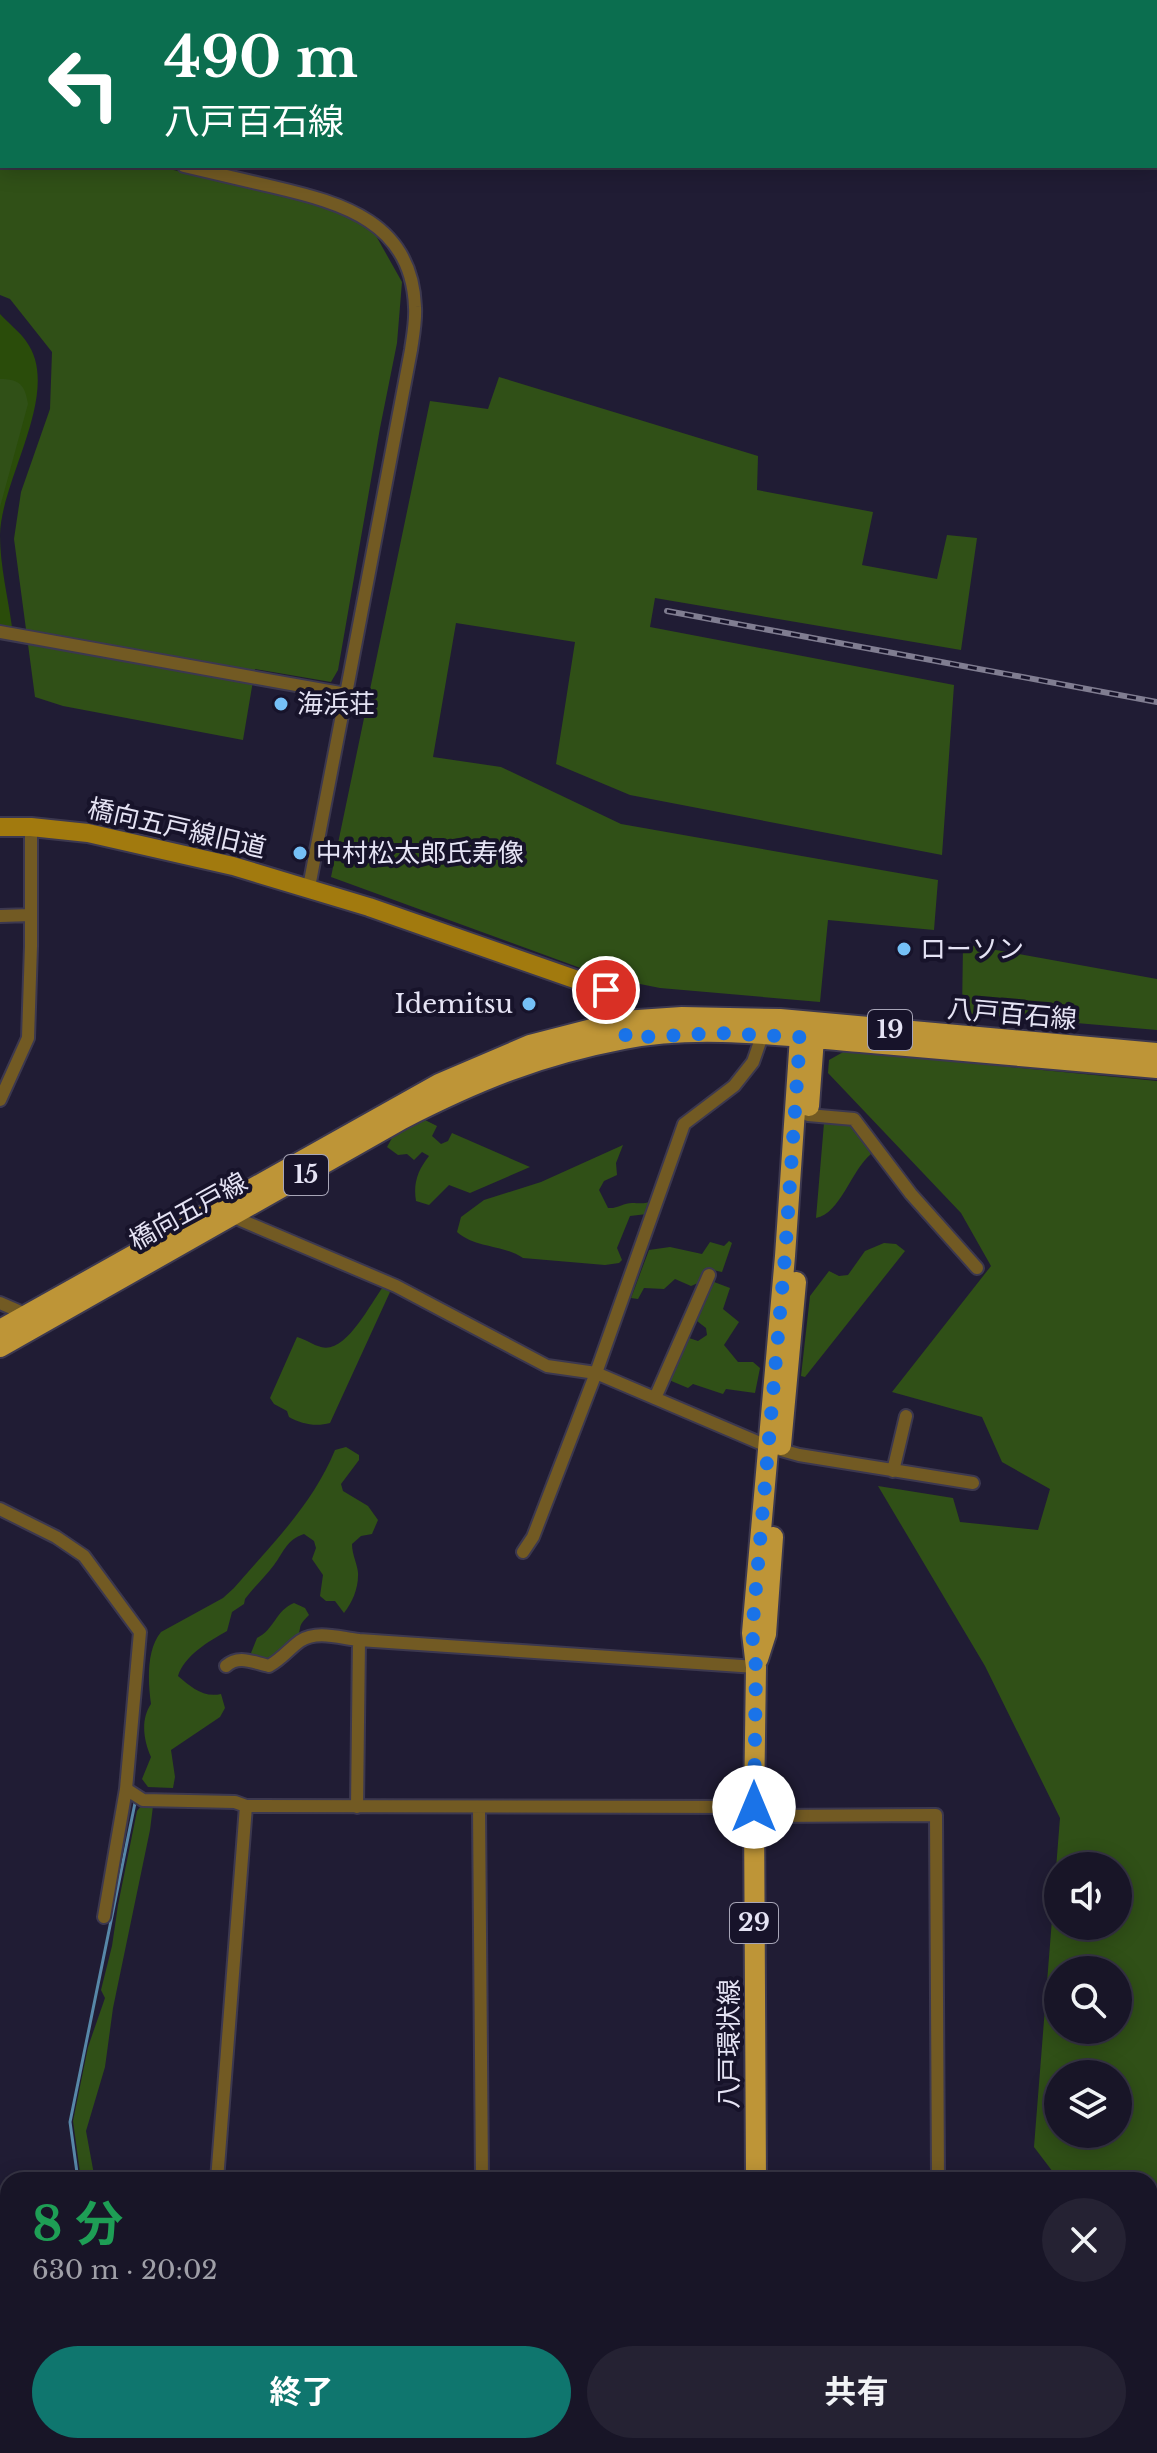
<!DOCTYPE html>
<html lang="ja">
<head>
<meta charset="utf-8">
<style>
	:root { --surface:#181527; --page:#252233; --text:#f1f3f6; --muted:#9f9fa7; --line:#363444; --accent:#0f766e }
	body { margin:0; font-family:"Libre Baskerville","Noto Sans JP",serif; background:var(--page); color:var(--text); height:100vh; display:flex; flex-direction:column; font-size:30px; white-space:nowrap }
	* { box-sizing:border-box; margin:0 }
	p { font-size:26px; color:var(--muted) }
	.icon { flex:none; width:44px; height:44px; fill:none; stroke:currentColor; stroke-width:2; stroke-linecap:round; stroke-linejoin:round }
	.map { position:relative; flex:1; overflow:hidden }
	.panel { position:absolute; left:0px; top:2172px; width:1158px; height:282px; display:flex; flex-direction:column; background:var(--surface); border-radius:24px 24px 0 0; box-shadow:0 4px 20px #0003,0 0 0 2px var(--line) }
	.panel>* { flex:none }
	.guide { position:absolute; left:0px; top:0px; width:1158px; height:168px; box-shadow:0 4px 20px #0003,0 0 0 2px var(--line); background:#0b6e4f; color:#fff; overflow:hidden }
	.tools { position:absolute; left:1044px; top:1852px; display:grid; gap:16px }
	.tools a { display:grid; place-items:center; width:88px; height:88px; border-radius:50%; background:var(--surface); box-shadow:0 4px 20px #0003,0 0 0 2px var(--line); font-size:40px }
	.pin { position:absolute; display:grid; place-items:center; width:68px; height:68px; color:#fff; margin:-34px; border:4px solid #fff; border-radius:50%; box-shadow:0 2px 8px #0007 }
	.me { position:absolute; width:88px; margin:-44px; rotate:0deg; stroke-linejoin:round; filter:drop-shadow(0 0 6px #0008) }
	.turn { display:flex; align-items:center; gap:28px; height:168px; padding:0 32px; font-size:36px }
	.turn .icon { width:104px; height:104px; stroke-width:2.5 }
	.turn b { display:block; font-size:56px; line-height:68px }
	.round { display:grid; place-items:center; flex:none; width:84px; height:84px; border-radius:42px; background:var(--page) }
	.head { display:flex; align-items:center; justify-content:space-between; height:136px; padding:0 32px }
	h1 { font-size:48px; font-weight:700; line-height:60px; color:#1e9e55 }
	.action { display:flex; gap:16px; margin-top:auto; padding:16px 32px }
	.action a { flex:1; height:92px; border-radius:48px; background:var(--accent); color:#fff; font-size:32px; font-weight:700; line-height:92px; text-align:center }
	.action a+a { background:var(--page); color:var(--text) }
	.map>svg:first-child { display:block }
</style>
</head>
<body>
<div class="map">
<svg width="1157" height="2453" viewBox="0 0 1157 2453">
	<rect width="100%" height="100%" fill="#201c34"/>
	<path fill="#2a4c0a" d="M0 314C8 323 19 331 26 341 63 391 1 478 0 535 0 566 8 597 12 627L0 625Z"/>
	<path fill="#305017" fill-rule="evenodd" d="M0 134 2 166H153L335 202 375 234 402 282 397 343 380 428 338 670 331 682 255 669 243 740 63 706 35 697 14 539 21 492 50 409 52 352 10 299 0 295Z
		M499 377 758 456 757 490 873 512 862 565 937 579 947 535 977 538 961 650 655 598 650 627 954 685 942 855 630 795 556 764 575 642 456 623 433 757 501 767 621 824 938 880 934 930 828 920 820 1002 660 988 605 977 331 877 430 401 488 409Z
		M0 379C20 379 25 385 28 404L0 507Z
		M963 944 1157 979V1030L962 1013Z
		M845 1051 1157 1081V2313L1150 2304V2180H1059L1034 2147 1060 1818 985 1666 878 1486 953 1498 960 1522 1038 1530 1050 1489 1002 1462 982 1417 892 1392 991 1266 961 1213 828 1073 829 1060ZM1058 1866H1118V1926H1058ZM1058 1970H1118V2030H1058ZM1058 2074H1118V2134H1058Z
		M423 1119 437 1126 432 1136 441 1144 448 1141 452 1133 530 1167 470 1193 449 1185 429 1205 416 1201C413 1183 418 1170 429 1156L422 1152 414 1160 407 1154 398 1155 387 1147 392 1138Z
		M824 1123H852L871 1154C852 1169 840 1214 816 1218Z
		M623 1145 616 1163 617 1175 604 1181 599 1190 608 1208C617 1209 624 1203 632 1203 639 1203 643 1204 650 1202L647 1214 630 1216 617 1248 622 1260 619 1263 605 1265 523 1258C502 1244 477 1249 457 1232L461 1217 484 1200 541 1182Z
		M729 1241 732 1243 722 1272 708 1269 703 1281 691 1286 675 1279 664 1289 644 1288 638 1299 631 1298 649 1250 670 1247 702 1254 710 1242 724 1246Z
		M884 1243 896 1244 905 1251 805 1377 801 1376 810 1296 829 1271 839 1276 848 1275 865 1251Z
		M714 1282 730 1288 723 1309 739 1322 724 1345 738 1362H753L760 1368 755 1393 726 1389 723 1394 693 1384 688 1388 669 1380 689 1338 698 1341 707 1335 706 1328 697 1321Z
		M383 1287 390 1292 330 1423C316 1427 301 1424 289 1417L287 1411 274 1404 270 1398 297 1337C305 1339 313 1345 321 1347 346 1354 370 1304 383 1287Z
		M346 1447 359 1455V1460L341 1484 343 1491 368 1506 378 1520 372 1534 361 1536 352 1544C352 1556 359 1567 358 1576 358 1589 352 1603 344 1613L335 1601H326L320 1596 323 1575 312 1559 316 1548 314 1541 304 1534C286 1540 284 1552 274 1565 265 1577 254 1587 245 1599L244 1604 232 1612 227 1631C209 1641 184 1656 178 1676 191 1687 203 1698 221 1694L225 1708 220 1717 171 1750 175 1777 173 1788 148 1787 142 1779 151 1757C144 1742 140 1720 151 1704 148 1683 146 1650 161 1632L223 1598 234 1588C272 1544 313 1504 335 1450Z
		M294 1603 305 1608 309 1615C296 1628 303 1625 297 1638 291 1651 276 1656 264 1662L255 1658 251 1653 257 1638C274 1630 276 1610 294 1603Z
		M141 1806H153L150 1830 113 2008 105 2067 86 2131 95 2180H81L73 2121 88 2047 105 1998 101 1990 112 1946 118 1905 137 1811Z
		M1157 2397V2453H1107L1113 2446H1150V2405Z"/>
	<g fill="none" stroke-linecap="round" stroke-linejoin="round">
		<path stroke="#5787a8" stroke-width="3" d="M78 2180 70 2122 135 1803
			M163 2446 168 2453"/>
		<g stroke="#3c384f" stroke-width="16">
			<path id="street" d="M0 125H2
				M0 632 346 694 411 350C413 336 416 321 415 307 412 222 342 203 274 187 244 180 214 173 184 166
				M309 887 346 694
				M0 916 31 915
				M0 1100 28 1038 31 946V827
				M808 1115 854 1119 911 1194 977 1268
				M229 1215 396 1286 547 1366 596 1373 767 1446 799 1455 973 1483
				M0 1303 30 1316
				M655 1398 709 1275
				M893 1471 906 1416
				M0 1509 56 1537 84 1556 140 1632 126 1789 143 1800 235 1802 246 1806
				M523 1552 533 1537 596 1373 684 1124 734 1086 753 1062 762 1036
				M226 1666C239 1654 254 1663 269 1666 282 1659 289 1649 300 1641 317 1630 340 1638 359 1640
				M357 1807 359 1640 756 1667
				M479 1808 482 2180
				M754 1816 936 1815 938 2180
				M104 1917 126 1789
				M217 2180 246 1806 754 1807
				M483 2446V2453
				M938 2446V2453
				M10 2453 12 2446"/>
		</g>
		<g stroke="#3c384f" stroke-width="22">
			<path id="secondary" d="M0 827H31L88 833 233 866 369 907 606 990C620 1002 622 1017 626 1035"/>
		</g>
		<g stroke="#3c384f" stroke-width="24">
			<path id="primary" d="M809 1106 814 1038 809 1027
				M0 1330 439 1084 530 1045 623 1021 682 1017 780 1019 1157 1053
				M0 1347 402 1119C478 1080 540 1055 624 1039 698 1024 785 1036 860 1042 959 1051 1058 1060 1157 1068
				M781 1445 796 1282
				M758 1659 766 1634 773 1537
				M756 2180 754 1807 756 1667 752 1633 785 1256 800 1037 804 1027
				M758 2446V2453"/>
		</g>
		<use href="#street" stroke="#725a23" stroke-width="12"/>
		<use href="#secondary" stroke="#a27a0e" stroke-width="18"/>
		<use href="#primary" stroke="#be9537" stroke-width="20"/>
		<g stroke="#807d91" stroke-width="6">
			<path id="rail" d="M667 611 1157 702"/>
		</g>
		<use href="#rail" stroke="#17132a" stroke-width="3" stroke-dasharray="9" stroke-linecap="butt"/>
	</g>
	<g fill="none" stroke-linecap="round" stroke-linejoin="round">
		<path stroke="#1a73e8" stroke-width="14" stroke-dasharray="0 25.2" d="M606 990C621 1003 623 1019 626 1038L719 1033 800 1037 785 1256 752 1633 756 1667 754 1807"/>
	</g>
	<g fill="#75c0f6" stroke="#17132a" stroke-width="3">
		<circle cx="281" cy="704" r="8"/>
		<circle cx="300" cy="853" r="8"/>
		<circle cx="904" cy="949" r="8"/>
		<circle cx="529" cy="1004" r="8"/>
	</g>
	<g text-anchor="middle" stroke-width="8" stroke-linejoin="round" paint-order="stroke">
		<g fill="#17132a" stroke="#a7a5b7" stroke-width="2">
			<rect x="868" y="1010" width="44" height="40" rx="6"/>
			<rect x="284" y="1155" width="44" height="40" rx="6"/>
			<rect x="730" y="1903" width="48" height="40" rx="6"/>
		</g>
		<g font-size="24" font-weight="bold" fill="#e5e3f4">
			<text x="890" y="1038">19</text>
			<text x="306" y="1183">15</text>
			<text x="754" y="1931">29</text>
		</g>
		<g font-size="26" fill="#e5e3f4" stroke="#17132a" text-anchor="start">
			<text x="297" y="713">海浜荘</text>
			<text x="316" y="862">中村松太郎氏寿像</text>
			<text x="920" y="958">ローソン</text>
			<text x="513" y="1013" text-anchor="end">Idemitsu</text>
		</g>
		<g font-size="26" fill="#e5e3f4" stroke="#17132a">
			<text transform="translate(177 828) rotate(13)" y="9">橋向五戸線旧道</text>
			<text transform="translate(1012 1014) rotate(5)" y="9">八戸百石線</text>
			<text transform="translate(188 1211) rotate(-29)" y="9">橋向五戸線</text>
			<text transform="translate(729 2044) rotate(-90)" y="9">八戸環状線</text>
		</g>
	</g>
</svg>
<div class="tools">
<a><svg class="icon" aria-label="sound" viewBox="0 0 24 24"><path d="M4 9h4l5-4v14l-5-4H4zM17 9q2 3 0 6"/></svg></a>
<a><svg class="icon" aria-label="search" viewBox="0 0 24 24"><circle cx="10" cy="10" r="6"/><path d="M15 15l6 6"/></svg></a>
<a><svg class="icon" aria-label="layers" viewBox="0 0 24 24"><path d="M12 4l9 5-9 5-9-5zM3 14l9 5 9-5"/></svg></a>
</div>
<div class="pin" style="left:606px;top:990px;background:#d93025"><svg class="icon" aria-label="arrive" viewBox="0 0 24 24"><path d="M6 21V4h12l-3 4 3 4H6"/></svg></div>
<svg class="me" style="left:754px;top:1807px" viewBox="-20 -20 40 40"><circle r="19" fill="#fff"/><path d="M0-13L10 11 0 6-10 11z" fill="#1a73e8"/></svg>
<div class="guide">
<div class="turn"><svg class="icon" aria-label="left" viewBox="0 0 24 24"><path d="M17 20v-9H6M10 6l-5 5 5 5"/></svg><div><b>490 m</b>八戸百石線</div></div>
</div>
<section class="panel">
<div class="head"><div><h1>8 分</h1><p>630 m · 20:02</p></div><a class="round"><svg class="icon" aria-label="close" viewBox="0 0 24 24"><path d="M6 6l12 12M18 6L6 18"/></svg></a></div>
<div class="action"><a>終了</a><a>共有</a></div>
</section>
</div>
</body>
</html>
